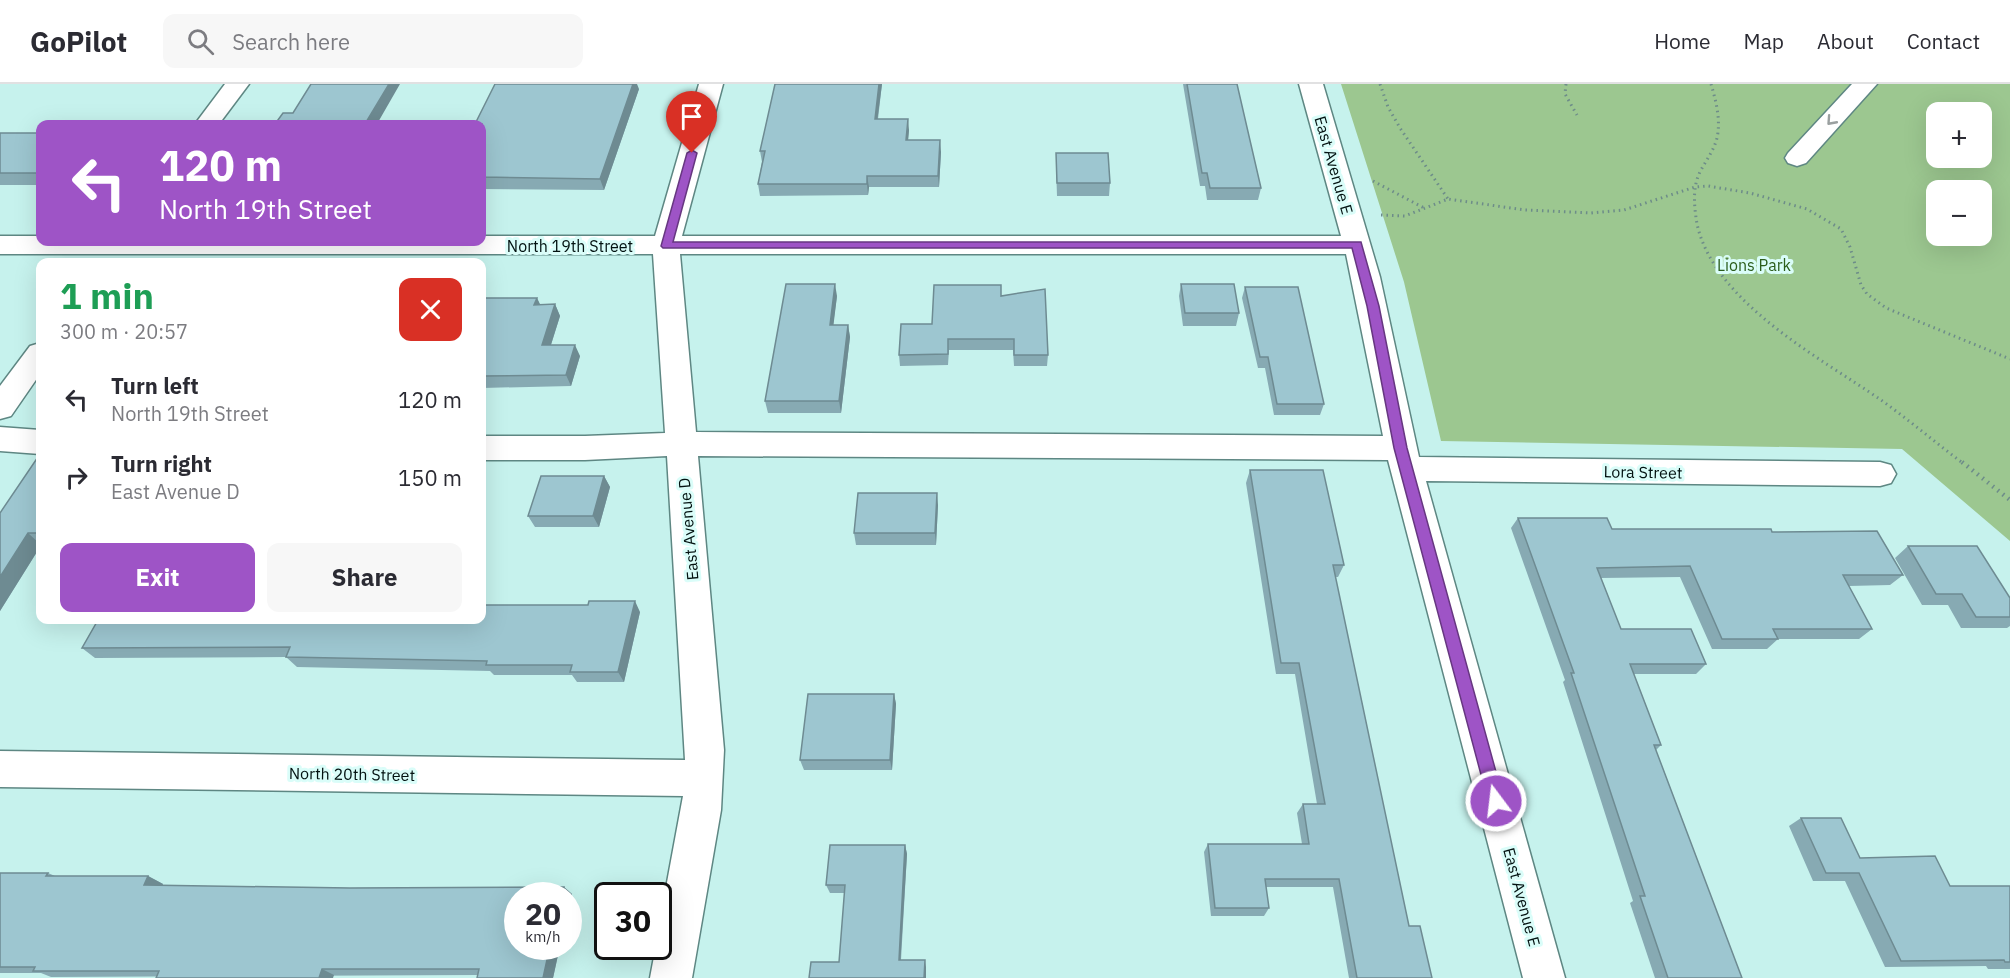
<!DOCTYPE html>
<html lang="en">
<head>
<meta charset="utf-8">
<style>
	:root { --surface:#fff; --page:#f7f7f7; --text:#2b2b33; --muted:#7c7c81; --line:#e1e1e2; --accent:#9e54c6 }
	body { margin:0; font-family:"IBM Plex Sans",sans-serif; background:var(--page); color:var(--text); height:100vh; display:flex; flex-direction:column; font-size:22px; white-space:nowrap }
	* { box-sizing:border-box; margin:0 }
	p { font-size:20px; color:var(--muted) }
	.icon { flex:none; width:33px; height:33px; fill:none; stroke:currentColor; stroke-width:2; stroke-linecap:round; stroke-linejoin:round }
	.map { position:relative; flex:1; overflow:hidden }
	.sheet { position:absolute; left:36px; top:174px; width:450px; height:366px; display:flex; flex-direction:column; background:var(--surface); border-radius:12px; box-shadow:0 6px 24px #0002 }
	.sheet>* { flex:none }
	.banner { position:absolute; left:36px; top:36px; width:450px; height:126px; border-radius:12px; box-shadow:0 6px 24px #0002; background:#9e54c6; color:#fff; overflow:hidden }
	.tools { position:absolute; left:1926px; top:18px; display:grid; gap:12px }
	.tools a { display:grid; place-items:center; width:66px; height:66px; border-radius:12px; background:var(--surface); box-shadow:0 6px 24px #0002; font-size:30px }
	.speed { position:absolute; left:504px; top:798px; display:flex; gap:12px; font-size:30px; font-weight:700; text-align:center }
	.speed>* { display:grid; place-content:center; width:78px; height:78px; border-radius:50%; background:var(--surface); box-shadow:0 6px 24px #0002; line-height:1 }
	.speed small { font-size:15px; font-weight:400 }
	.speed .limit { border:3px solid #111; border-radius:9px; background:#fff; color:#111 }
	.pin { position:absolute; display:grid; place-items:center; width:51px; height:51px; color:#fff; margin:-62px -26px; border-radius:50% 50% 50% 0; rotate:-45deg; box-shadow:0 0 6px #0007 }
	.pin .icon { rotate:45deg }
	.me { position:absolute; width:66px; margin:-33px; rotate:345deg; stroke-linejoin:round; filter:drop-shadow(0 0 4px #0008) }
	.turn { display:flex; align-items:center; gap:21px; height:126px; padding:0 24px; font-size:27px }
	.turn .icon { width:78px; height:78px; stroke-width:2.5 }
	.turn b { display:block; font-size:42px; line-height:51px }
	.round { display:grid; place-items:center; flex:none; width:63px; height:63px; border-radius:12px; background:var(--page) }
	.headline { display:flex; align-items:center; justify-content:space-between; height:102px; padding:0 24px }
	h1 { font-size:36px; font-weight:700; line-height:45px; color:#1e9e55 }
	.cta { display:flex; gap:12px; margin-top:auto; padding:12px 24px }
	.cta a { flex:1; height:69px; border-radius:12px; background:var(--accent); color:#fff; font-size:24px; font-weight:700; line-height:69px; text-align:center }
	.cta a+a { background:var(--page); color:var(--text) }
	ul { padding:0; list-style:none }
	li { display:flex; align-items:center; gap:18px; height:78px; padding:0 24px }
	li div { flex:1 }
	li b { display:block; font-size:22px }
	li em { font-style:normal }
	header { display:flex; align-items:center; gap:36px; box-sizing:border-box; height:84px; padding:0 30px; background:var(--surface); border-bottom:2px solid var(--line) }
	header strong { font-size:28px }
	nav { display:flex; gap:33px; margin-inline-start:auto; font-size:21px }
	.search { width:420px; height:54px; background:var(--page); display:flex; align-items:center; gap:15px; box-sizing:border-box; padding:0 21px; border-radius:12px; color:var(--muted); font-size:22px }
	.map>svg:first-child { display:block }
</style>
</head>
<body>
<header>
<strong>GoPilot</strong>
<div class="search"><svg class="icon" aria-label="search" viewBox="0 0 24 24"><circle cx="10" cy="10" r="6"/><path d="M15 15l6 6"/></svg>Search here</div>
<nav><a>Home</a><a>Map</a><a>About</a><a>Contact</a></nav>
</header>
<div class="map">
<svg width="2010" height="894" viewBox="0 0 2010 894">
	<rect width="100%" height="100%" fill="#c6f2ed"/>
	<path fill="#9cc790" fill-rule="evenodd" d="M1341 0H2010V457L1902 365 1441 357 1404 198ZM1936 28H1982V74H1936ZM1936 106H1982V152H1936Z"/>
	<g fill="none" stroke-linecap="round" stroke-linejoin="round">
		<g stroke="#5e8783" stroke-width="3">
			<path id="minor" d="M225 0H249L219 40H195Z
				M699 0H723L682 152H1341L1299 0H1323L1380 193 1419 373 1880 378 1891 381 1896 390 1891 399 1880 402 1426 397 1565 894H1523L1388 376 698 372 724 666 721 726 692 894H650L656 862H658V847L683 712 0 703V667L685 676 667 372 585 376H482V352H585L665 349 653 170H0V152H40V158H482V152H655ZM680 170H1346L1383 352 696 348Z
				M1852 0H1877L1806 79 1797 82 1788 79 1785 74 1788 69Z
				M40 259V290L11 332 0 335V302L30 262Z
				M0 343 40 346V370L0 367Z"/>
		</g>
		<path stroke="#6d8c89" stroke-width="3" stroke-dasharray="1.5 4" stroke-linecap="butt" d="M1380 0 1388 23 1400 44 1448 115
			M1566 0 1565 10 1577 31
			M1711 0C1716 17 1721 36 1717 54 1714 66 1707 75 1701 86 1692 102 1694 122 1697 140 1714 218 1819 273 1881 316 1909 336 1936 359 1964 380
			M1373 97 1426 125
			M1381 131 1405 132 1448 115 1525 126 1591 129 1624 126 1695 103 1708 102 1750 109 1807 125 1841 145 1850 163 1861 201 1867 210 1886 224 2010 275"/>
		<path stroke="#6d8c89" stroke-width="4.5" stroke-dasharray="1.5 5" stroke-linecap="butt" d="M1962 378 2010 416"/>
		<use href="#minor" fill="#fff" fill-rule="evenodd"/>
	</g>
	<path fill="#87aab3" d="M775 0H882L878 35 909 46 908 56 941 68 939 103H869L868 111 760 112 758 100 762 78 760 67Z
		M1183 0H1237L1261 104 1258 116H1207L1205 102H1200Z
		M639 5 604 106 482 105V40Z
		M0 49H40V101H0Z
		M1056 69 1110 99 1109 112H1057L1056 82Z
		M1181 200 1239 229 1236 242H1183L1179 212Z
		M1245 203 1324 320 1320 331H1274L1265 284H1258L1242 214Z
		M837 212 833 241H848L850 253 841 329H768L765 317Z
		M1001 212 1048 271 1047 282H1014L1013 266H949L948 281 900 282 899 271 932 240Z
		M482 214H537L540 220H555L560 232 551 261 580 272 571 302 482 304Z
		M40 370V463L0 527V429Z
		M1250 386 1344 481 1338 493H1335L1409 842 1432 894H1349L1333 803H1266L1269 824 1264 832H1211L1204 768 1208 760H1302L1297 729 1303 720H1317L1295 590H1276L1246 399Z
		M604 392 610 403 599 443H535L528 432Z
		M938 421 936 461H856L854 449Z
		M1518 434 1612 445 1772 448 1903 491 1890 501 1849 502 1872 545 1859 555H1778L1767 565H1712L1680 493 1601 494 1621 545 1706 580 1696 590H1634L1661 661 1656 666 1742 894H1655L1630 819 1633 817 1563 598 1565 596 1511 444Z
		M1908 462 2010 514V542L2007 544H1961L1948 521H1922L1895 474Z
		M482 518 483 519 482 521 640 528 624 598H577L572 591H494L490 587 297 583 286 573 95 574 82 564 482 536Z
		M894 610 896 620 892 686H804L800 676Z
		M1801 734 1860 774 1950 802H2010V885H1988L1986 882 1885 883 1845 797H1813L1789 742Z
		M905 761 907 770 901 876 926 883V894H809L839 878 845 809H830L826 801Z
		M0 789H48L55 792H148L163 800 162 802 350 804 564 803 572 810 518 862H560L553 894 477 891 51 893 41 889H0Z"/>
	<path fill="#6e8b92" d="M389 0H400L377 40H365Z
		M633 0H637L639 5 604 106 600 95Z
		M879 0H882L876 46 875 35Z
		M908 35 909 46 907 68 906 56Z
		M940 56 941 68 939 103 938 92Z
		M867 92 869 103 868 111 867 100Z
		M835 200 837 212 832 253 830 241Z
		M537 214 542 225 534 221Z
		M555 220 560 232 547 273 542 261Z
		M848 241 850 253 841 329 839 317Z
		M575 261 580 272 571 302 566 291Z
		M604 392 610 403 599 443 593 432Z
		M937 409 938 421 936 461 935 449Z
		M28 449 40 460V463L0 527V493Z
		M635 517 640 528 624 598 618 588Z
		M894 610 896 620 892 686 890 676Z
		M905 761 907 770 900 883 899 876Z
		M148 792 163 800 159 809 144 801Z
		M564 803 572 810 568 826V812H562Z
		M550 862H560L553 894H543Z
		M925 876 926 883V894H924Z
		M322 885 334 891 333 894H319Z"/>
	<path fill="#9dc6d0" stroke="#6e8b92" stroke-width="1.5" d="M311 0H389L365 40H275L283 29H293Z
		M495 0H633L600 95 482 93V40H475Z
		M775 0H879L875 35H908L906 56H940L938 92H867V100H758L765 67H760Z
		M1187 0H1237L1261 104H1210L1207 89H1202Z
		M73 39H112V40H72Z
		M0 49H40V89H0Z
		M1056 69H1108L1110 99H1057Z
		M786 200H835L830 241H848L839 317H765Z
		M1181 200H1234L1239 229H1185Z
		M934 201H1001V212L1045 205 1048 271H1014V255H948V270L899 271 901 240H932Z
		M1245 203H1298L1324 320H1277L1268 273H1260Z
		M482 214H537L534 221 555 220 542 261H575L566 291 482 292Z
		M40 370V449H28L0 493V429Z
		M1250 386H1323L1344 481H1333L1409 842H1420L1432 894H1357L1339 795H1265L1269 824H1215L1208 760H1309L1303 720H1325L1299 579H1281Z
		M541 392H604L593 432H528Z
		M858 409H937L935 449H854Z
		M1518 434H1607L1612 445H1771L1772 448 1877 447 1903 491H1843L1872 545H1773L1778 555H1722L1690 482 1597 484 1621 545H1691L1706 580H1630L1661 661H1654L1742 894H1668L1640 812H1645L1571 589H1574Z
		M1908 462H1977L2010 514V533H1976L1962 510H1936Z
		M589 517H635L618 588H570L572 581H486L487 577 286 573 290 563 82 564 98 536H482V521H588Z
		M808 610H894L890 676H800Z
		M1801 734H1841L1860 774 1935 772 1950 802H2010V878H2005L2004 876 1901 877 1859 789H1826Z
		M830 761H905L899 876H925L924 894H809L811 878H839L845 801H826Z
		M0 789H48L46 792H148L144 801 350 804 564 803 562 812H518V862H550L543 894H477L479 885H322L319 894H156L159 887H33L35 883H0Z"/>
	<defs><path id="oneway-chevron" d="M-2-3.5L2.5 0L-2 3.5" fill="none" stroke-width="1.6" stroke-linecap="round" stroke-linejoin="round" transform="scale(1.5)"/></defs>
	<use stroke="#9aa0a0" href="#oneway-chevron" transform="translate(1831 37) rotate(132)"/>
	<path fill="#9e54c6" stroke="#673781" stroke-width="1.5" d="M692 66 697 69 673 158H1361L1379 222 1407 364 1504 717 1502 722 1496 724 1490 722 1488 717 1394 364 1367 222 1352 164H663L661 162 687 69Z"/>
	<g text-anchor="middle" stroke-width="6" stroke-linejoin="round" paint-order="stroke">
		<g font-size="16" fill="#031211" stroke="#dafdf9">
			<text transform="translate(1334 81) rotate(74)" y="6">East Avenue E</text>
			<text x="570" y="168">North 19th Street</text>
			<text transform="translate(1643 388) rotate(1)" y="6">Lora Street</text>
			<text transform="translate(688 445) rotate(-95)" y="6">East Avenue D</text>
			<text transform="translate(352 690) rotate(1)" y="6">North 20th Street</text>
			<text transform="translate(1522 813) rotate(75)" y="6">East Avenue E</text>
		</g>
		<g font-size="16" fill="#2b5d1b" stroke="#dafdf9">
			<text x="1754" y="187">Lions Park</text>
		</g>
	</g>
</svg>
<div class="tools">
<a>+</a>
<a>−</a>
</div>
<div class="speed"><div>20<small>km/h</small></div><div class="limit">30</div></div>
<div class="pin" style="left:692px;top:69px;background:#d93025"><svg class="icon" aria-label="arrive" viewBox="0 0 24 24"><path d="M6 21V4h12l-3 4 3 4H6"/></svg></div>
<svg class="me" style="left:1496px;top:717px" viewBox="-20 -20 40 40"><circle r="17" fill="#9e54c6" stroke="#fff" stroke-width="3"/><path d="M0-11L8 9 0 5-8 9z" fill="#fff"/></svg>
<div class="banner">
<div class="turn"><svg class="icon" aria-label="left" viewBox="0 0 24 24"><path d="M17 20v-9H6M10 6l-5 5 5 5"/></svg><div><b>120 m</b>North 19th Street</div></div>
</div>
<section class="sheet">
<div class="headline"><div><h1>1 min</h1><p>300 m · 20:57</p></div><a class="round" style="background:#d93025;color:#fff"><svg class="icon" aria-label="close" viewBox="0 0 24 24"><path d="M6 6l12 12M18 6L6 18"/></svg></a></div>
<ul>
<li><svg class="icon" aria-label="left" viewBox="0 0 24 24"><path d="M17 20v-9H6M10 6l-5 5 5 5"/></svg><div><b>Turn left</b><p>North 19th Street</p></div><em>120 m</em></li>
<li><svg class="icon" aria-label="right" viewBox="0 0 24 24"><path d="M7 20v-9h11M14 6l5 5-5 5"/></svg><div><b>Turn right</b><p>East Avenue D</p></div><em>150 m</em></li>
</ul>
<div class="cta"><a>Exit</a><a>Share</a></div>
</section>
</div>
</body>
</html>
